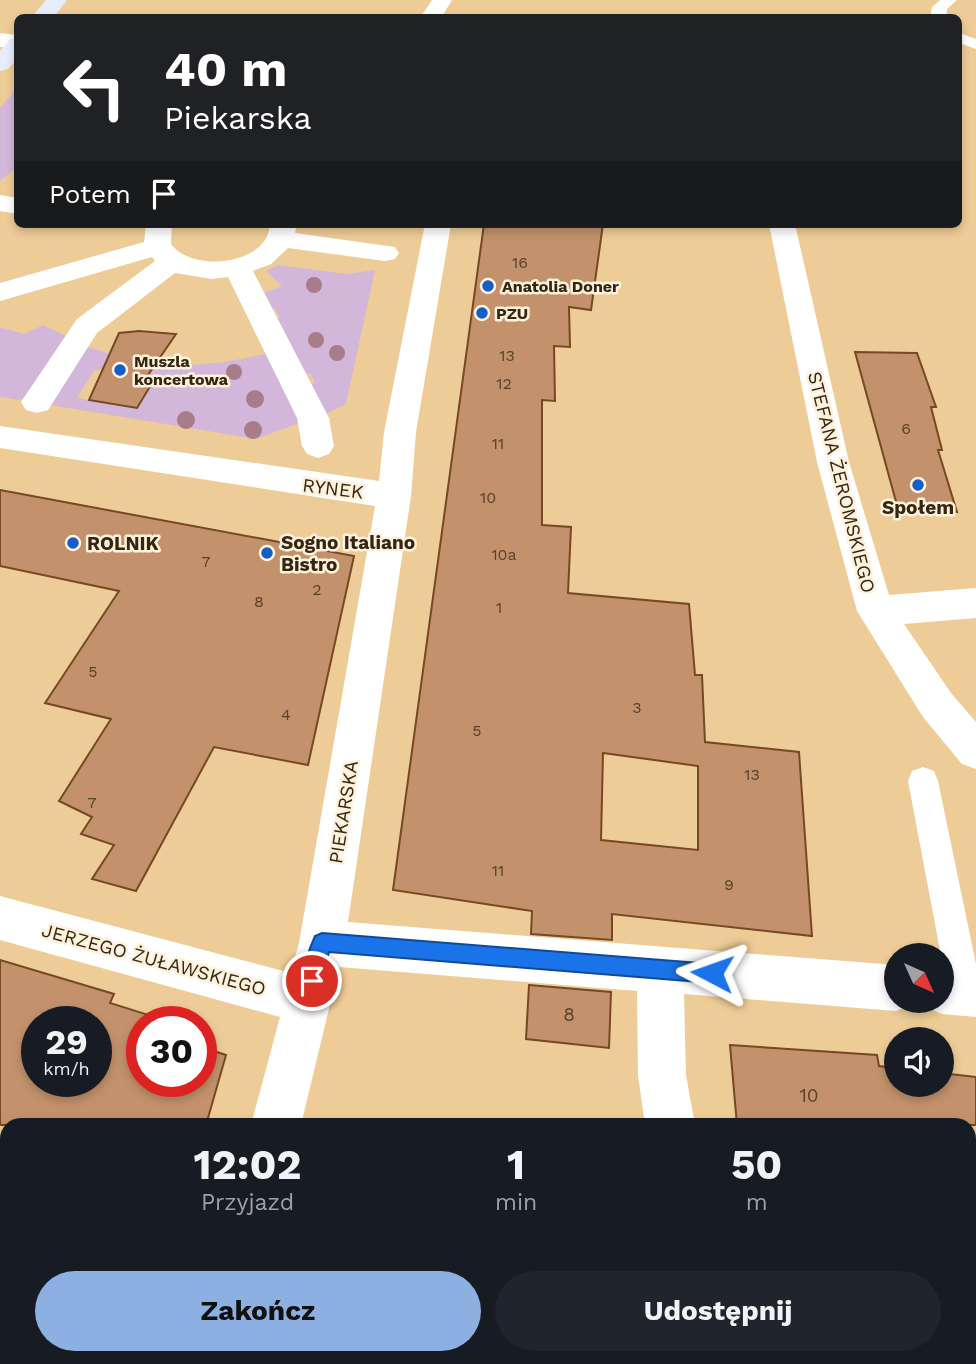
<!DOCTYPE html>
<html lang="pl">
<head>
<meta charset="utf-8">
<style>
	:root { --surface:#171b24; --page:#20242c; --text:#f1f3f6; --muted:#9ea1a6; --accent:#8db0e2 }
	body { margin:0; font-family:"Work Sans",sans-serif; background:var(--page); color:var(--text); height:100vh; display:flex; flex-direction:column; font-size:26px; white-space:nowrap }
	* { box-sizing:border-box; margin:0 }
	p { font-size:23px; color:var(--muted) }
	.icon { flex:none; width:38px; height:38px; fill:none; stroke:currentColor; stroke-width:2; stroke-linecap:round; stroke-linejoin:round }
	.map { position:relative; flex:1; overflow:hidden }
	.side { position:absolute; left:0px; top:1118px; width:976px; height:247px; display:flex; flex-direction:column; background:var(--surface); border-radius:21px 21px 0 0; box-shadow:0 4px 10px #0003 }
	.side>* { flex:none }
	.hud { position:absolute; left:14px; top:14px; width:948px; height:214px; border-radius:10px; box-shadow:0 4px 10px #0003; background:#202124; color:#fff; overflow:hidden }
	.needle { width:46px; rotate:135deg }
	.fabs { position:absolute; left:884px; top:943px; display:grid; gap:14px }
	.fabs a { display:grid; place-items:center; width:70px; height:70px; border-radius:50%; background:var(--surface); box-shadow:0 4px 10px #0003; font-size:35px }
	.speed { position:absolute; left:21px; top:1006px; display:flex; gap:14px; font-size:35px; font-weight:700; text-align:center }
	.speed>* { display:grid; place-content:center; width:91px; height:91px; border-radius:50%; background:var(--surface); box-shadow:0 4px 10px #0003; line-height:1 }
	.speed small { font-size:18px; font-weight:400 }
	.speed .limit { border:10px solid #d22; background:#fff; color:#111 }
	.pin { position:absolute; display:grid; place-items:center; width:60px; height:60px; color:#fff; margin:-30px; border:4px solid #fff; border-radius:50%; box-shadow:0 2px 7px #0007 }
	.me { position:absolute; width:77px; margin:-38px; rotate:274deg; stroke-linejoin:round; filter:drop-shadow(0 0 5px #0008) }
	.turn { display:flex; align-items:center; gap:24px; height:147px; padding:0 35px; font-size:32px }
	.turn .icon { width:91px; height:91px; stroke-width:2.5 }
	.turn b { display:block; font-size:49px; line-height:60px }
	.then { display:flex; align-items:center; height:66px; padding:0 35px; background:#0003; gap:14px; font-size:26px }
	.eta { display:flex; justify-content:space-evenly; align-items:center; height:119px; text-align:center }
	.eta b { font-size:42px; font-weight:700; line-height:49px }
	.cta { display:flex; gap:14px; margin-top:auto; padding:14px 35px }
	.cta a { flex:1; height:80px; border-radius:42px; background:var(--accent); color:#111; font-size:28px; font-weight:700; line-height:80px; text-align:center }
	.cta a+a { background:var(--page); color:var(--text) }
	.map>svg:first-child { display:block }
</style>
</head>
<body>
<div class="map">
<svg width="976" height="1364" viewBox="0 0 976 1364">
	<rect width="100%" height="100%" fill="#eecc97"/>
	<path fill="#d3b7da" d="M17 88V167L0 181V108Z
		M278 265 346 274 375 270 346 404 324 415 309 385 315 382 310 373 303 375 274 320 280 317 275 309 270 310 261 294 282 286 266 271Z
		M43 325 68 337 31 393 19 400 0 397V327L24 334Z
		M85 346 108 353 110 367 94 371 77 398 136 408 154 380 142 370 152 363C193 368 230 362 269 353L302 422 256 439 50 405Z"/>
	<path fill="#c3926c" stroke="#754924" stroke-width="2" fill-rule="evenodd" d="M484 224H603L591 310 569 307 570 347 554 346 555 401 542 400V525L571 527 568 593 689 604 695 675H702L705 742 799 752 812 936 612 914V940L531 934 532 911 393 890ZM603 753 698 766V850L601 840Z
		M139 331 176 334 148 375 154 380 137 408 89 400 119 333Z
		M855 352 917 353 936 407H931L942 450H938L957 512 898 509Z
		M0 490 354 556 308 765 214 747 136 891 92 879 114 845 81 834 92 817 59 801 111 719 45 703 119 591 0 566Z
		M0 960 114 994 110 1003 158 1018 156 1022H142V1082H201V1047L226 1055 206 1125H0ZM37 1022H96V1082H37Z
		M529 985 611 992 609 1048 526 1039Z
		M730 1045 877 1055 879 1066 896 1068V1085H942V1073L976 1077V1125H737Z"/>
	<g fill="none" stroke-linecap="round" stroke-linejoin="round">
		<path fill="#fff" fill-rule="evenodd" d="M940 0H957L947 9 946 18H930L932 7Z
			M959 33 976 39V49L959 43Z
			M923 767 934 771 938 781 976 964V1005L965 1010 953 1005 948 993 908 781 912 771Z"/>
		<path fill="#fff" fill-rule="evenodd" d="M432 0H452L441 18H420Z
			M0 33 18 35V48L0 47Z
			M0 195 18 198V214L0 211Z
			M146 224H172L171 244C189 269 247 267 265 240 268 236 269 229 271 224H297L295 233 395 247 399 253 395 259 385 261 288 248 271 264 253 271 329 418 334 446 329 454 318 458 307 454 302 446 297 418 228 277 212 279 175 273 97 333 48 410 37 413 26 410 21 402 77 319 155 261 152 257 0 301V283L144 242Z
			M425 224H451L416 432 411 496 348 922 896 965V1001H914L912 1004 896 1011 684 994 686 1075 695 1125H645L638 1075 637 991 339 967 301 1125H251L280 1017 0 940V896L291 973 299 943 375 506 0 448V426L379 481 384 432Z
			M769 224H795L849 462 889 595 976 588V618L904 624 951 693 976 722V769L962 764 923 717 857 611 817 462Z
			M942 968 976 971V1017L942 1014 926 1007 923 1001H942Z
			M191 1358H247L245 1364H189Z
			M691 1358H747L749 1364H693Z"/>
		<path fill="#e6eefb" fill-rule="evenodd" d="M46 0H67L53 18H31Z
			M18 38V58L8 69 0 71V51L10 39Z"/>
	</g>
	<g fill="#a87c88">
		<circle cx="314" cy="285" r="8"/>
		<circle cx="316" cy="340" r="8"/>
		<circle cx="337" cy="353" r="8"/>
		<circle cx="234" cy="372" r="8"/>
		<circle cx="255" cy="399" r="9"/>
		<circle cx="186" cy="420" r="9"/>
		<circle cx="253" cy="430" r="9"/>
	</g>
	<path fill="#1a73e8" stroke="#114b97" stroke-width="2" d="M322 933 712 964 719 967 722 973 719 980 712 983 329 952 319 988 312 991 305 988C300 975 309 949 315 936Z"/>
	<g fill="#135ec9" stroke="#fff1dc" stroke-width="2.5">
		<circle cx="488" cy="286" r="7"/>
		<circle cx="482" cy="313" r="7"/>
		<circle cx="120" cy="370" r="7"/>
		<circle cx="918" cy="485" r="7"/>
		<circle cx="73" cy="543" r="7"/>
		<circle cx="267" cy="553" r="7"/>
	</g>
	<g text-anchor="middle" stroke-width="5" stroke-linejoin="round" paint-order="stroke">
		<g font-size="16" fill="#584228">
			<text x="520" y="268">16</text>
			<text x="507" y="361">13</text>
			<text x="504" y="389">12</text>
			<text x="906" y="434">6</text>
			<text x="498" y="449">11</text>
			<text x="488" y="503">10</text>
			<text x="504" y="560">10a</text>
			<text x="206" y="567">7</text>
			<text x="317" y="595">2</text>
			<text x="259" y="607">8</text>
			<text x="499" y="613">1</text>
			<text x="93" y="677">5</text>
			<text x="637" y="713">3</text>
			<text x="286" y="720">4</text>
			<text x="477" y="736">5</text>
			<text x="752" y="780">13</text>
			<text x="92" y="808">7</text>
			<text x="498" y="876">11</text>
			<text x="729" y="890">9</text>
		</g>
		<g font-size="16" font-weight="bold" fill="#342712" stroke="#fff1dc" text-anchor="start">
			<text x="502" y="292">Anatolia Doner</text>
			<text x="496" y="319">PZU</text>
			<text x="134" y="367">Muszla<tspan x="134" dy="18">koncertowa</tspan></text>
		</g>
		<g font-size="19" fill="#342712" stroke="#fff1dc">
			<text transform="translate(842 482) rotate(76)" y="7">STEFANA ŻEROMSKIEGO</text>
			<text transform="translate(333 488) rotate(7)" y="7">RYNEK</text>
			<text transform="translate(343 812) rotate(-81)" y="7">PIEKARSKA</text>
			<text transform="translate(154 959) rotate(15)" y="7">JERZEGO ŻUŁAWSKIEGO</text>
		</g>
		<g font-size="19" font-weight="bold" fill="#342712" stroke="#fff1dc" text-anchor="start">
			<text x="918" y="514" text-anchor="middle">Społem</text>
			<text x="281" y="549">Sogno Italiano<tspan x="281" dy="22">Bistro</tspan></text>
			<text x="87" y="550">ROLNIK</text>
		</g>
		<g font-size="19" fill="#584228">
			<text x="569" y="1021">8</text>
			<text x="809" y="1102">10</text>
		</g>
	</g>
</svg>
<div class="fabs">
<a><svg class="needle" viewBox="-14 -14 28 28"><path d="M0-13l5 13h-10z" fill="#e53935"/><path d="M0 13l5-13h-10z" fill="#9ea1a6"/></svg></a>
<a><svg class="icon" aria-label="sound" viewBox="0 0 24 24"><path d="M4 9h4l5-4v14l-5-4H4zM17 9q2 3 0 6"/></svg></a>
</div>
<div class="speed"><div>29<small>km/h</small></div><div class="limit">30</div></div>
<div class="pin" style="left:312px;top:981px;background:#d93025"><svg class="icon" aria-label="arrive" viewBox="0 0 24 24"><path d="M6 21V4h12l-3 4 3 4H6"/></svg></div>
<svg class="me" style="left:712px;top:973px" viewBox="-20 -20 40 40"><path d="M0-17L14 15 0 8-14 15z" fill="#1a73e8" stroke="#fff" stroke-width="4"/></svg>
<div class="hud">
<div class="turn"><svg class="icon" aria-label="left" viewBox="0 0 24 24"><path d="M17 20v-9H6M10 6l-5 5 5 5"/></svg><div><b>40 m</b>Piekarska</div></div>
<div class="then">Potem<svg class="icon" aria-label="arrive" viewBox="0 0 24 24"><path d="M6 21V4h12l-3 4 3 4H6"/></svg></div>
</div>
<section class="side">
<div class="eta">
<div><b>12:02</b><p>Przyjazd</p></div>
<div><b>1</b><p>min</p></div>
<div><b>50</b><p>m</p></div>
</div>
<div class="cta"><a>Zakończ</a><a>Udostępnij</a></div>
</section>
</div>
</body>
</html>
